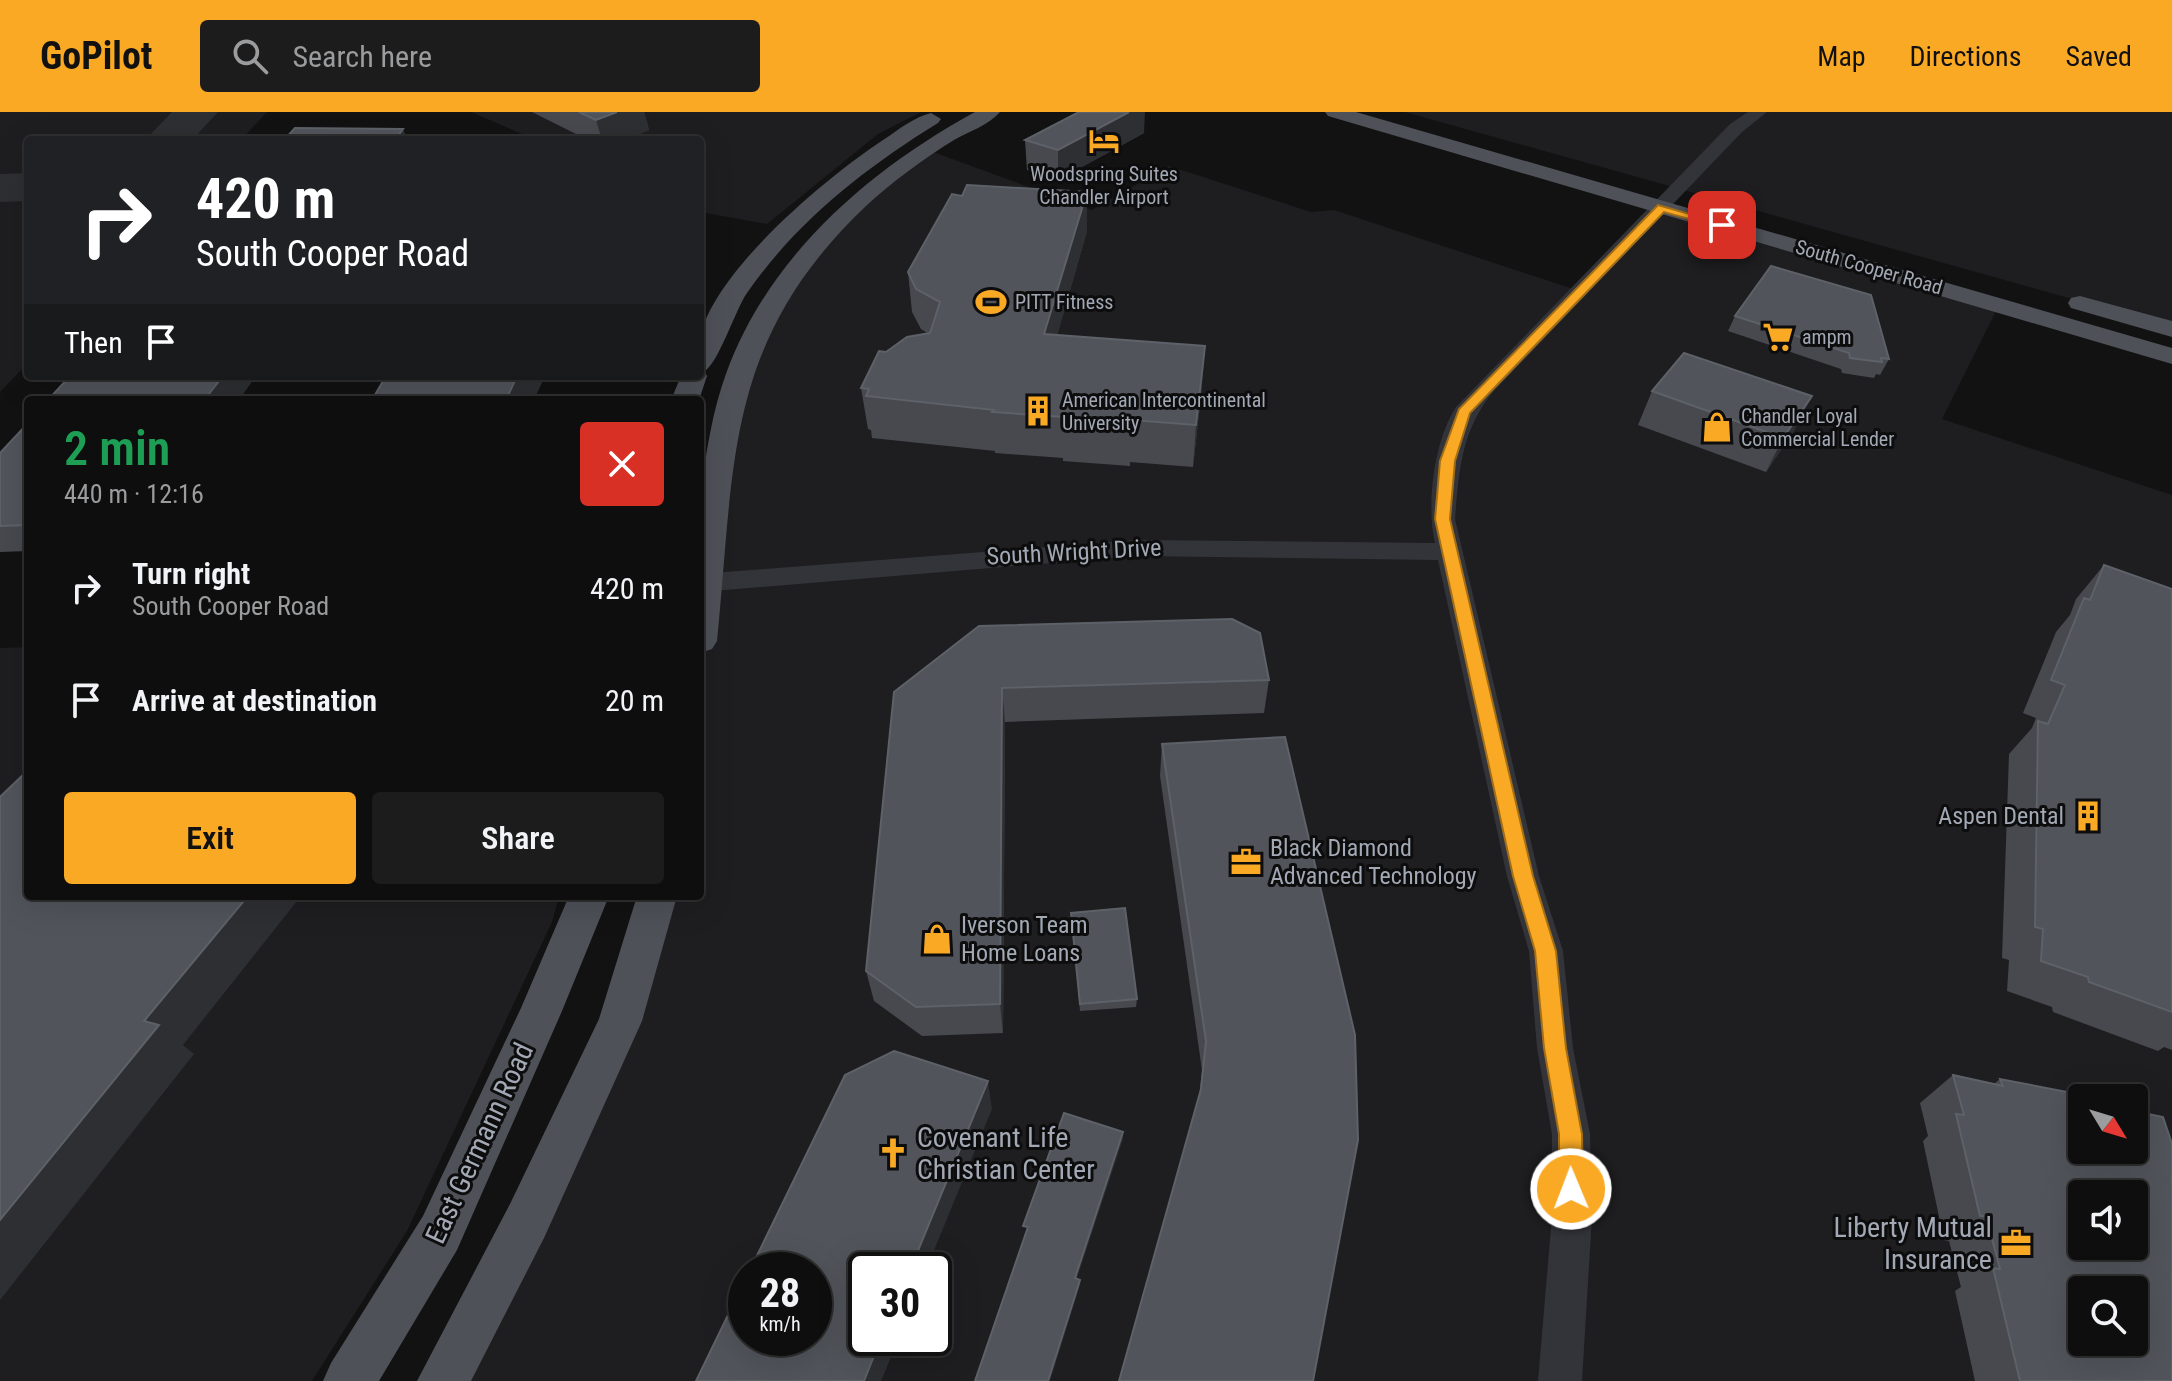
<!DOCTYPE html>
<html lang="en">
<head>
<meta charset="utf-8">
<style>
	:root { --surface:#0e0e0e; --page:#1c1c1c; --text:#f1f3f6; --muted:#9b9c9e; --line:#2e2e2e; --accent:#f9a924 }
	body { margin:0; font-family:"Roboto Condensed",sans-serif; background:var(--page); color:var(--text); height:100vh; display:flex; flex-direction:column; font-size:30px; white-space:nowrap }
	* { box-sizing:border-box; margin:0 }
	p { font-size:26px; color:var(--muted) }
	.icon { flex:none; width:44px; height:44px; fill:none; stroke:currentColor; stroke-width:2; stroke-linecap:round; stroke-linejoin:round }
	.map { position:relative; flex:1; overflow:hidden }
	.drawer { position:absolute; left:24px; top:284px; width:680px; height:504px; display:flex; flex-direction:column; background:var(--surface); border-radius:8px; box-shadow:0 8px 32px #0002,0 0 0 2px var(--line) }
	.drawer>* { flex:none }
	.banner { position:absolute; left:24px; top:24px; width:680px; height:244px; border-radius:8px; box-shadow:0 8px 32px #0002,0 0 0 2px var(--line); background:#202124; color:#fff; overflow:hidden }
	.needle { width:52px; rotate:128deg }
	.controls { position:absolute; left:2068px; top:972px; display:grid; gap:16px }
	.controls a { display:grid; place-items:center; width:80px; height:80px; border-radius:8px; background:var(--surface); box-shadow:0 8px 32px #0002,0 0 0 2px var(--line); font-size:40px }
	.speed { position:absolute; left:728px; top:1140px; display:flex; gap:16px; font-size:40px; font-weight:700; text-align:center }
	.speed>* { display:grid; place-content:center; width:104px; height:104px; border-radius:50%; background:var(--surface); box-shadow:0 8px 32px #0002,0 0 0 2px var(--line); line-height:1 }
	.speed small { font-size:20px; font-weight:400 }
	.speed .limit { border:4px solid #111; border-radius:12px; background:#fff; color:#111 }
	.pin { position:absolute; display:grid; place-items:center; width:68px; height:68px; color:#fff; margin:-34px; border-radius:16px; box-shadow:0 4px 12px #0006 }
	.me { position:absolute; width:88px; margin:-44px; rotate:359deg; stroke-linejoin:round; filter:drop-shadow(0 0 6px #0008) }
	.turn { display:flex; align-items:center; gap:28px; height:168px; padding:0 40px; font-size:36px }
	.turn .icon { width:104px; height:104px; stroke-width:2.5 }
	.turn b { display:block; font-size:56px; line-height:68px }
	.then { display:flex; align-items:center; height:76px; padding:0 40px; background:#0003; gap:16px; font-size:30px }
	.round { display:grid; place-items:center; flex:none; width:84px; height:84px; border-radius:8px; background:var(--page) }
	.headline { display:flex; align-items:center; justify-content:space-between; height:136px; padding:0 40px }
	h1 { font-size:48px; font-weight:600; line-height:60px; color:#1e9e55 }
	.primary-button { display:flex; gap:16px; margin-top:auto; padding:16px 40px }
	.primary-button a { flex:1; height:92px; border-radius:8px; background:var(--accent); color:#111; font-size:32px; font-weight:600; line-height:92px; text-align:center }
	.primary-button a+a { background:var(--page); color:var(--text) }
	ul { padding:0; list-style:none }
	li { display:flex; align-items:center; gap:24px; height:112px; padding:0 40px }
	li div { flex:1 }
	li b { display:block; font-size:30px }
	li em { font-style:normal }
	header { display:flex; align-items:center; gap:48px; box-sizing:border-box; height:112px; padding:0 40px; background:var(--accent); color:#111 }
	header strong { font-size:38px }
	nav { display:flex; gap:44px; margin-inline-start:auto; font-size:28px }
	.search { width:560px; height:72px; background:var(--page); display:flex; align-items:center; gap:20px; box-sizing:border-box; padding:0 28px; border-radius:8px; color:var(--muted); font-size:30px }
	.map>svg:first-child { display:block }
</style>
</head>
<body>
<header>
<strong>GoPilot</strong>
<div class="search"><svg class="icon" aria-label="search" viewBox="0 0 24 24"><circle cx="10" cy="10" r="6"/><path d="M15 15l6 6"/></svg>Search here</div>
<nav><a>Map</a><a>Directions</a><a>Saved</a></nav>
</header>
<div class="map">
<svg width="2172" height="1269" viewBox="0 0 2172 1269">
	<rect width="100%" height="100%" fill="#121213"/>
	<path fill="#1e1e20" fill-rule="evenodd" d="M0 0H267L241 28H28V251L0 280Z
		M471 0H921L878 22 767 112 700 100V28H536Z
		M1405 0H2172V215Z
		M925 37 1092 98 1169 54 1311 100 1334 98 1579 179 1662 95 1999 193 1942 307 2172 383V1269H443L657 784H700V527L726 309 798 155ZM2082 986H2134V1038H2082ZM2082 1082H2134V1134H2082ZM746 1158H814V1226H746ZM866 1158H934V1226H866ZM2082 1178H2134V1230H2082Z
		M28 535V784H559L552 810 407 1119 312 1269H0V536Z"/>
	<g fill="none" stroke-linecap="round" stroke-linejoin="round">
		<path fill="#2e2f32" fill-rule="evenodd" d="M172 0H218L192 28H145Z
			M28 61V89L0 90V62Z"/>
		<path fill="#333439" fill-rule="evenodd" d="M1748 0H1767L1742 20 1493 280C1461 319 1459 359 1455 407L1539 764 1563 839 1573 936 1590 1022 1592 1104 1582 1269H1538L1552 1104V1022L1537 936 1529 839 1507 764 1438 448 1137 444 700 480V462L1137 428 1435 431C1426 393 1434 329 1456 295L1730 12Z"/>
		<path fill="#4e5158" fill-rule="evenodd" d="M975 0H1000C989 13 968 20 954 28 923 47 892 70 866 94 724 229 735 350 717 529L712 537 700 541V385C706 342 712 299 727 259 770 143 869 58 975 0Z
			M1325 0H1356L2172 236V252L1328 4Z
			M931 1 941 7 938 11C865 56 797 109 747 181 736 196 717 255 704 259L707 264 699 288H671L681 264H700C700 251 697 234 701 221 719 155 827 65 883 28 898 18 914 5 931 1Z
			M2080 184 2172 209V225L2071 196 2068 191 2071 186Z
			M569 784H609L562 899 457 1138 379 1269H323L331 1251 423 1104 521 896Z
			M637 784H677L642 909 544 1126 471 1269H417L510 1092 599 907Z"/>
	</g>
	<path fill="#47494f" d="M532 0H644L649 18 624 28H588Z
		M1144 21 1058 68 1027 58 1025 28Z
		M1087 80V119L1057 223 1202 275 1193 355 1130 350V354L1063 349V346L995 341V339L872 326 871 318 868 317 861 276 886 240 929 222 921 217 912 200 908 160 962 84Z
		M1735 204 1889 247 1880 263 1876 262 1874 266 1842 261 1841 257 1728 219Z
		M1652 279 1795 317 1766 360 1638 313Z
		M28 311V439L0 440V341Z
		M2104 453 2172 477V938L2164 935 2158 939 2053 900 2052 895 2007 879 2009 848 2002 846 2009 642 2032 616 2036 606 2023 601 2056 520 2070 503 2076 487Z
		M1269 568 1264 601 1005 610 1003 921 922 924 874 889 866 859 894 580Z
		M1162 632 1313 1269 1199 985 1202 958 1160 664Z
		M1071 801 1137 887 1136 895 1080 899Z
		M1953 963 1994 972 2000 967 2172 1269H1975L1955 1179 1961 1175 1949 1129 1944 1128 1923 1029 1928 1024 1920 991Z"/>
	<path fill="#2e2f32" d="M613 0H644L649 18 624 28H602L596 8Z
		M1129 0H1145L1144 21 1058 68V38Z
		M403 17 408 28H395Z
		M1087 80V119L1046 263 1044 222Z
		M1205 234 1202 275 1193 355 1196 313Z
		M223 264H256L239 288H204Z
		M517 264H545L534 288H506Z
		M1812 284 1795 317 1766 360 1783 326Z
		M1002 576 1005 610 1003 921 1000 892Z
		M248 784H301L183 933 194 942 0 1188V1108L144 909Z
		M988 969 992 997 926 1158H910Z
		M1123 1020V1027L1075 1172V1166Z
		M1080 1168V1173L1050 1269H1048Z
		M881 1226H899L881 1269H864Z"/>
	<path fill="#51545a" stroke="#5d6168" stroke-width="2" fill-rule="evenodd" d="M579 0H617L596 8Z
		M1079 0H1129L1058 38 1025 28Z
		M295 16 403 17 395 28H284Z
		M967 73 1087 80 1044 222 1205 234 1196 313 1132 308 1131 313 1063 308 1064 305 992 300 994 298 866 284 869 277 861 276 879 239 886 240 907 225 930 221 940 190 916 177 908 160 952 82 962 84Z
		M1771 154 1871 183 1889 247 1881 246 1882 250 1850 246 1849 241 1735 204Z
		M1684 241 1812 284 1783 326 1652 279Z
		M70 264H223L204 288H48Z
		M386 264H517L506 288H372Z
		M28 311V413L0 414V341Z
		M2104 453 2172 477V900L2089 870 2088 865 2041 849 2043 817 2035 815 2038 609 2048 612 2065 573 2051 568 2084 486 2090 488Z
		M1232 507 1260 521 1269 568 1002 576 1000 892 916 895 866 859 894 580 979 514Z
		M1285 625 1355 923 1358 1028 1313 1269H1119L1201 977 1206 929 1162 632Z
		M28 658V784H248L144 909 159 913 0 1108V685Z
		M1125 796 1137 887 1080 892 1071 801Z
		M894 939 988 969 910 1158H866V1226H881L864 1269H696L746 1166V1226H814V1158H750L845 963Z
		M1953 963 2003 974 2000 967 2098 986H2082V1038H2134V999L2163 1005 2172 1032V1269H2020L1993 1156 2000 1157 1986 1104H1980L1956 1002 1964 1003ZM2082 1082H2134V1134H2082ZM2082 1178H2134V1230H2082Z
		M1064 1001 1123 1020 1075 1166 1080 1168 1048 1269H975L1028 1115 1023 1114Z"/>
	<path fill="#f9a924" stroke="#a26e17" stroke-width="2" d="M1658 93 1728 113 1722 116 1664 100 1470 301 1455 349 1450 407 1533 764 1556 839 1566 936 1582 1022 1583 1077 1580 1085 1571 1089 1563 1085 1559 1077V1022L1544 936 1535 839 1513 764 1435 407 1440 349 1459 297Z"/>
	<defs>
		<g id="hotel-bare" transform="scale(2.4)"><path d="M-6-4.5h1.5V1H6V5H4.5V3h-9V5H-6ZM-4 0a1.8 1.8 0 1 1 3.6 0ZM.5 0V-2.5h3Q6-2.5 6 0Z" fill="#f9a924" stroke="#0d0d0e" stroke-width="2.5" paint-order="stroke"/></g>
		<g id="stadium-bare" transform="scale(2.4)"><path d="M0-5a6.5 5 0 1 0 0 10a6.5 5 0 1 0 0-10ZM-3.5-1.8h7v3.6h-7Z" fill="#f9a924" stroke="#0d0d0e" stroke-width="2.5" paint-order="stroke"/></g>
		<g id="supermarket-bare" transform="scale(2.4)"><path d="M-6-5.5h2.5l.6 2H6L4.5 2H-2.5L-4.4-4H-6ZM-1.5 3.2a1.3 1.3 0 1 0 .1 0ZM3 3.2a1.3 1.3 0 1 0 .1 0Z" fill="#f9a924" stroke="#0d0d0e" stroke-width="2.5" paint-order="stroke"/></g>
		<g id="building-bare" transform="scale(2.4)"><path d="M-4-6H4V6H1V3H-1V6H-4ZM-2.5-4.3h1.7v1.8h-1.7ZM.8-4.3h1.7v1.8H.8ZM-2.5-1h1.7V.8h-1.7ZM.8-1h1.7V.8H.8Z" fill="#f9a924" stroke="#0d0d0e" stroke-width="2.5" paint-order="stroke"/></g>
		<g id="shop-bare" transform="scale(2.4)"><path d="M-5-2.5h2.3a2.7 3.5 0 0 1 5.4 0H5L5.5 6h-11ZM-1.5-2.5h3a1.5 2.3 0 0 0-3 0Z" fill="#f9a924" stroke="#0d0d0e" stroke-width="2.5" paint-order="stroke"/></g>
		<g id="office-bare" transform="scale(2.4)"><path d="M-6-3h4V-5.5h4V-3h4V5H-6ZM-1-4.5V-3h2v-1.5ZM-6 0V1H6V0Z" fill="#f9a924" stroke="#0d0d0e" stroke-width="2.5" paint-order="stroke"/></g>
		<g id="church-bare" transform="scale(2.4)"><path d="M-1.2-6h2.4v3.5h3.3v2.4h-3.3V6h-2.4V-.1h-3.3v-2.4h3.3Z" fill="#f9a924" stroke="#0d0d0e" stroke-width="2.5" paint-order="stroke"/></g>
	</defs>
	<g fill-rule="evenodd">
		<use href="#hotel-bare" x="1104" y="29"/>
		<use href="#stadium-bare" x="991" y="190"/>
		<use href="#supermarket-bare" x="1778" y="225"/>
		<use href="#building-bare" x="1038" y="299"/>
		<use href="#shop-bare" x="1717" y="315"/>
		<use href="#building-bare" x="2088" y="704"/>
		<use href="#office-bare" x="1246" y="750"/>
		<use href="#shop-bare" x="937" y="827"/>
		<use href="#church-bare" x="893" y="1041"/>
		<use href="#office-bare" x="2016" y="1131"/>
	</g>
	<g text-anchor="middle" stroke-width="6" stroke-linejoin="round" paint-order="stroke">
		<g font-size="20" fill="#a2a9b5" stroke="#0d0d0e" text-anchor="start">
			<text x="1104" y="69" text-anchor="middle">Woodspring Suites<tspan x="1104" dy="23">Chandler Airport</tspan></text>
			<text x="1015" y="197">PITT Fitness</text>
			<text x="1802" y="232">ampm</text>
			<text x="1062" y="295">American Intercontinental<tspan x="1062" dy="23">University</tspan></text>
			<text x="1741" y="311">Chandler Loyal<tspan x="1741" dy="23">Commercial Lender</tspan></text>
		</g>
		<g font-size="20" fill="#a2a9b5" stroke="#0d0d0e">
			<text transform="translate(1869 155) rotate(16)" y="7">South Cooper Road</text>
		</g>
		<g font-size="24" fill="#a2a9b5" stroke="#0d0d0e">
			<text transform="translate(1074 440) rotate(-3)" y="8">South Wright Drive</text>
		</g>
		<g font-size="24" fill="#a2a9b5" stroke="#0d0d0e" text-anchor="start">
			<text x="2064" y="712" text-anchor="end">Aspen Dental</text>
			<text x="1270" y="744">Black Diamond<tspan x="1270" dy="28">Advanced Technology</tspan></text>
			<text x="961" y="821">Iverson Team<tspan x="961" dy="28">Home Loans</tspan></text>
		</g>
		<g font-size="28" fill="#a2a9b5" stroke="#0d0d0e" text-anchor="start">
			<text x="917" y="1035">Covenant Life<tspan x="917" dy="32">Christian Center</tspan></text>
			<text x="1992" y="1125" text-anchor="end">Liberty Mutual<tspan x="1992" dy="32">Insurance</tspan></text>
		</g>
		<g font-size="28" fill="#a2a9b5" stroke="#0d0d0e">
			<text transform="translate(479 1031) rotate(-65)" y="10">East Germann Road</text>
		</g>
	</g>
</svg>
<div class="controls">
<a><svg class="needle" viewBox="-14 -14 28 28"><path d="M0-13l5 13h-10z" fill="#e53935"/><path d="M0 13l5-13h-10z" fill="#9b9c9e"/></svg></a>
<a><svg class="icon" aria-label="sound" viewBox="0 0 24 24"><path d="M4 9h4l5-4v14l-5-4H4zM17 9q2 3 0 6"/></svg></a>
<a><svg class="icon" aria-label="search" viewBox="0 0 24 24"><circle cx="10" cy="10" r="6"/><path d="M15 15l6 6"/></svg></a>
</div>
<div class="speed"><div>28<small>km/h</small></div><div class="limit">30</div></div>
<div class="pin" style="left:1722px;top:113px;background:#d93025"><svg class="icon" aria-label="arrive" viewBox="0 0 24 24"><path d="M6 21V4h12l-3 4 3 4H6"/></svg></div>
<svg class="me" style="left:1571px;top:1077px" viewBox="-20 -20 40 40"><circle r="17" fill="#f9a924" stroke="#fff" stroke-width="3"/><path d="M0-11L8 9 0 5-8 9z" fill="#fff"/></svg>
<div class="banner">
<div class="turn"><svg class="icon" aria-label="right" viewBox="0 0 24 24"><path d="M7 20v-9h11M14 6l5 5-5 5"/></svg><div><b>420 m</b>South Cooper Road</div></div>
<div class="then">Then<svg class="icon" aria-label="arrive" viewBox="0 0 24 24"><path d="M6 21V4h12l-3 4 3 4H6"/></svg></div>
</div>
<section class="drawer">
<div class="headline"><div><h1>2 min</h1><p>440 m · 12:16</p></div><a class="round" style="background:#d93025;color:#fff"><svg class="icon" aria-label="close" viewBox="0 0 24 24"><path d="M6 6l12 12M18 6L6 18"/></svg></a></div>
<ul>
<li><svg class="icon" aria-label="right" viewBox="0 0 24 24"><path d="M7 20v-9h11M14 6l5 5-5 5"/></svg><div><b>Turn right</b><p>South Cooper Road</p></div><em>420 m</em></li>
<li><svg class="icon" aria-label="arrive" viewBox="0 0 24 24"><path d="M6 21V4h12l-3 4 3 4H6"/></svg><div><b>Arrive at destination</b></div><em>20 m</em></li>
</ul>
<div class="primary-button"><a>Exit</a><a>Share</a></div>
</section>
</div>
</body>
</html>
